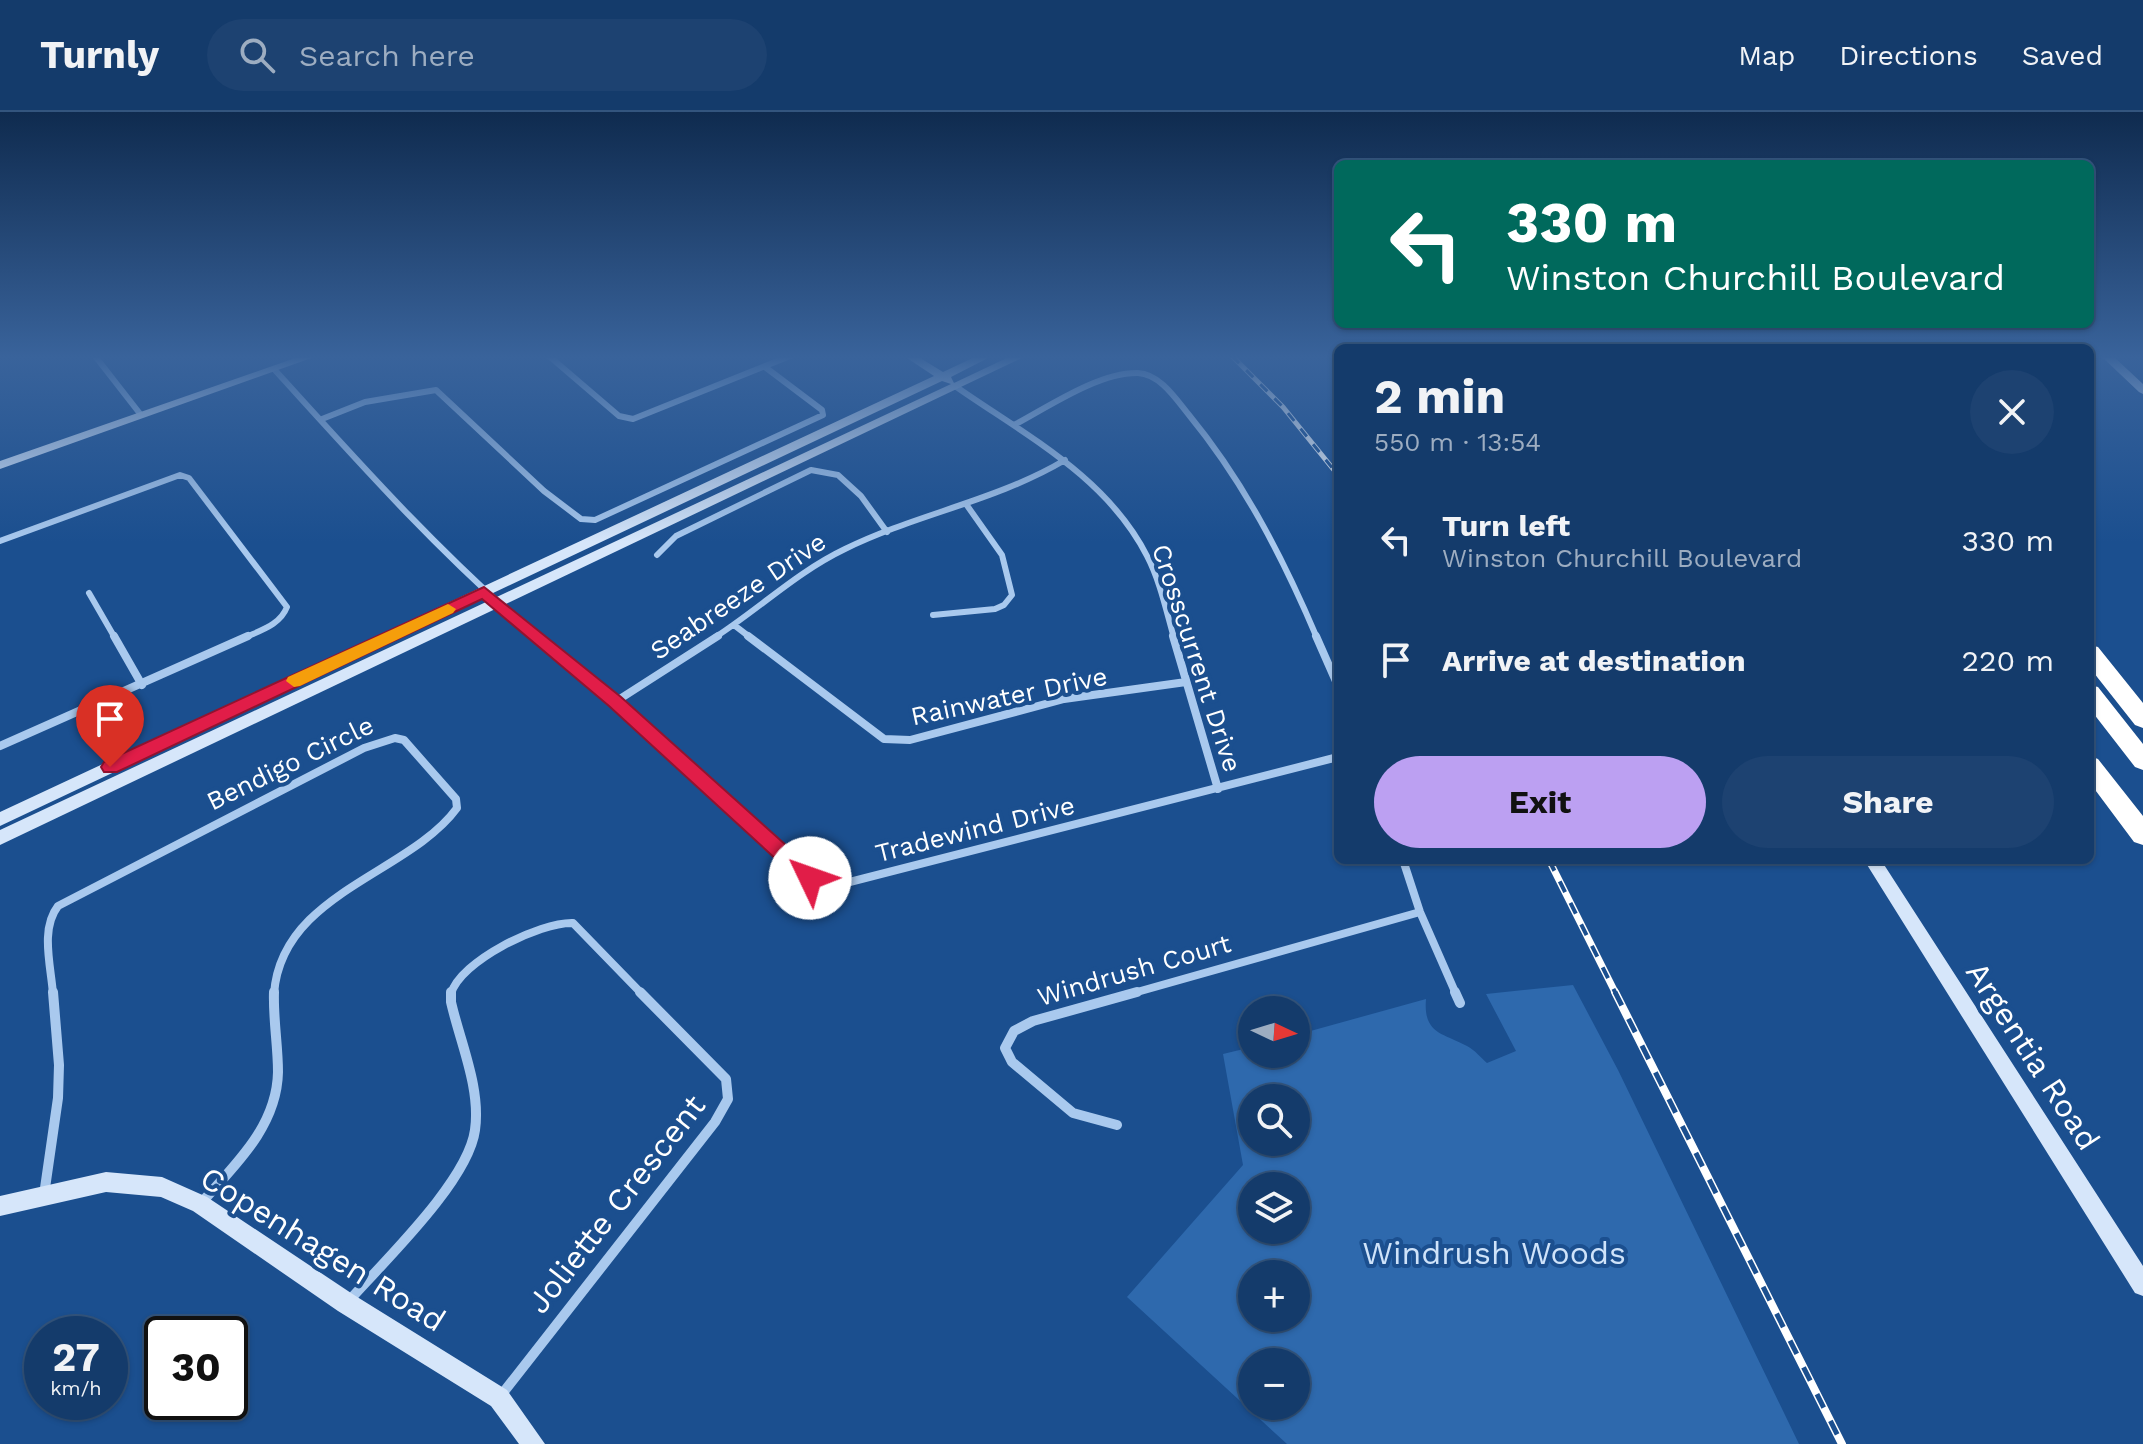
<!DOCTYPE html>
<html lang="en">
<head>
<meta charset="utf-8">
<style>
	:root { --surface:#143b6b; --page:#1d4271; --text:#f1f3f6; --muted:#9dadc1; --line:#33557e; --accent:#bca0f2 }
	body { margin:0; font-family:"Work Sans",sans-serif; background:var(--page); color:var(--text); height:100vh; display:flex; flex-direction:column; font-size:30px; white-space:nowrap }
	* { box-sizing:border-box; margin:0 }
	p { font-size:26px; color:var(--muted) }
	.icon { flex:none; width:44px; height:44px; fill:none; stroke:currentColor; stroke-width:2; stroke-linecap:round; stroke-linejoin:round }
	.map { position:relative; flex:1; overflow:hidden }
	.panel { position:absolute; left:1334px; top:232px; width:760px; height:520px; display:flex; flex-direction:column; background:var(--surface); border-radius:12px; box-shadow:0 2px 6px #0004,0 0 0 2px var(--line) }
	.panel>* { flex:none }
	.guide { position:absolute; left:1334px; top:48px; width:760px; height:168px; border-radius:12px; box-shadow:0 2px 6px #0004,0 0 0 2px var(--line); background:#00695c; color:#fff; overflow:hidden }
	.needle { width:52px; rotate:94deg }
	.tools { position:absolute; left:1238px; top:884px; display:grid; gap:16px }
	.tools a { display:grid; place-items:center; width:72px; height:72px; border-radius:50%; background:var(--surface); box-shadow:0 2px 6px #0004,0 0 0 2px var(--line); font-size:40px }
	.speed { position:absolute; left:24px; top:1204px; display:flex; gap:16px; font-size:40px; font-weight:700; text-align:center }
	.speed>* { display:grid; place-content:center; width:104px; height:104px; border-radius:50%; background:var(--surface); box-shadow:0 2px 6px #0004,0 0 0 2px var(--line); line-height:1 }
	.speed small { font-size:20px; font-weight:400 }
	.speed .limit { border:4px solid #111; border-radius:12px; background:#fff; color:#111 }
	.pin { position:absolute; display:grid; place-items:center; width:68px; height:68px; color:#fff; margin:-82px -34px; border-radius:50% 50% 50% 0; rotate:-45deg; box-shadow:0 0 8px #0007 }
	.pin .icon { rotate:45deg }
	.me { position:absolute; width:88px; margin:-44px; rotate:312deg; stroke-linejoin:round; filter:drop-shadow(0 0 6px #0008) }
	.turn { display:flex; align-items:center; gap:28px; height:168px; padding:0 40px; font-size:36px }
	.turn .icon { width:104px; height:104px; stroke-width:2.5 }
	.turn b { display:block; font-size:56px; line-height:68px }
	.round { display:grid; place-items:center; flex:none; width:84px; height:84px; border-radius:42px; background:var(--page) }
	.headline { display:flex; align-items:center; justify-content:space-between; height:136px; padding:0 40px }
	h1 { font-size:48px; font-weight:700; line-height:60px }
	.action { display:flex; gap:16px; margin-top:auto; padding:16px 40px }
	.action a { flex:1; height:92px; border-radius:48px; background:var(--accent); color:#111; font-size:32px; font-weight:700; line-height:92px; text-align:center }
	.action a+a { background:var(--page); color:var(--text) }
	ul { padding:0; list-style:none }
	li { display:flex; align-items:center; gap:24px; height:120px; padding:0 40px }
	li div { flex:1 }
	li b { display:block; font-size:30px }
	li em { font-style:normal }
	header { display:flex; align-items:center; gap:48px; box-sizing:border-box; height:112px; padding:0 40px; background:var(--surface); border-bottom:2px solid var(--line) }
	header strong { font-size:38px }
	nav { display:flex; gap:44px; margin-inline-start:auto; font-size:28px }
	.search { width:560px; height:72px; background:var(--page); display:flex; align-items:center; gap:20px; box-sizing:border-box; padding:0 28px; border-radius:44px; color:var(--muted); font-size:30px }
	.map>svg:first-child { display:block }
</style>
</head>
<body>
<header>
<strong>Turnly</strong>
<div class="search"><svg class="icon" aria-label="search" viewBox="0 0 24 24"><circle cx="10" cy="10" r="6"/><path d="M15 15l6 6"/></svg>Search here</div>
<nav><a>Map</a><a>Directions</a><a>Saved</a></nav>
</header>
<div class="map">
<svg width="2143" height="1332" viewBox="0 0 2143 1332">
	<rect width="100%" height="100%" fill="#1b4f8f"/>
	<path fill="#2e69ad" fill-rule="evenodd" d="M1573 873 1618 958 1799 1332H1287L1127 1185 1243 1053 1223 942 1252 935V942H1296V923L1426 887C1423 922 1443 921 1467 934 1475 938 1481 946 1487 951L1516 939 1486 882ZM1252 986H1296V1030H1252ZM1252 1074H1296V1118H1252ZM1252 1162H1296V1206H1252ZM1252 1250H1296V1294H1252Z"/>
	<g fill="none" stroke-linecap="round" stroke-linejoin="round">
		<path stroke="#a9c9ee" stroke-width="6" d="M95 244 141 303
			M549 244 619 304 633 307 790 244
			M274 257C359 351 442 444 539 526
			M955 274C1025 323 1107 365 1147 444 1160 469 1166 498 1174 526
			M322 307 365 290 436 278 544 379 581 407 595 408 823 303 822 298 765 255
			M1014 313C1048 295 1099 260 1138 261 1160 262 1176 287 1189 303 1244 370 1283 446 1317 526
			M0 429 180 363 189 366 287 495C280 513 261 518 244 526
			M657 443 676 424 811 358 838 363 861 384 887 420
			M89 481 115 526
			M933 503 995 497 1004 493 1012 483 1002 443 966 392
			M734 513 751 526
			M714 526C759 497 797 460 845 437 916 402 996 389 1065 348"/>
		<path stroke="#a9c9ee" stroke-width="8" d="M114 524 142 573
			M536 524 615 590 810 766 838 773 1338 645
			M748 524 884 627 910 628 1064 587 1186 570
			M1173 524 1218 677
			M1316 524 1338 574
			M615 590 718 524
			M0 634 248 524
			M1403 748 1420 800 1456 882
			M53 882C51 854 40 817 58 794L364 636 395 626 404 628 456 687 457 696C409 762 281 781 274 882
			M451 882C460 849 540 810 573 811L642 882
			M1130 882 1420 800"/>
		<path stroke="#a9c9ee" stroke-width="10" d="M1455 880 1460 891
			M1117 1013 1073 1001 1012 950 1005 936 1014 919 1033 909 1137 880
			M44 1083 58 986 59 953 53 880
			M202 1090C236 1052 277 1014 278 960 278 933 273 907 274 880
			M347 1191C382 1151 468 1070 475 1018 481 976 460 930 451 890V880
			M499 1286 715 1010 728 987 726 967 640 880"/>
		<path fill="#d6e6fa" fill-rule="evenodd" d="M301 244H317L0 357V349Z
			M904 244H917L943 260 977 244H992L951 265 954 271 1011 244H1026L0 733V718L951 272 942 269 0 714V700L934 264Z
			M2101 244H2113L2143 272V282L2139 280Z
			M1864 748H1881L2143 1154V1184L2135 1181Z
			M106 1060 162 1065 207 1085 354 1183 507 1278 545 1332H519L491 1294 338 1199 193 1099 161 1085 106 1080 0 1104V1084Z"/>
		<path fill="#fff" fill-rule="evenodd" d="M2090 533 2098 535 2143 591V616L2135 613 2090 556Z
			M2090 573 2098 575 2143 632V658L2135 655 2090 597Z
			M2090 644 2098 647 2143 704V733L2134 730 2090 671Z"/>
		<g stroke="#fff" stroke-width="5">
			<path id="rail-far2" d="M1232 244 1283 295 1338 363"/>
		</g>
		<g stroke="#fff" stroke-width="7">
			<path id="rail-far1" d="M1549 748 1616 882"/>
		</g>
		<g stroke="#fff" stroke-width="8">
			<path id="rail" d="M1615 880 1842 1332"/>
		</g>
		<use href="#rail-far2" stroke="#1b4f8f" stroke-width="3" stroke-dasharray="10" stroke-linecap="butt"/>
		<use href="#rail-far1" stroke="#1b4f8f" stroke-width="4" stroke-dasharray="12" stroke-linecap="butt"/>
		<use href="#rail" stroke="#1b4f8f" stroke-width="5" stroke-dasharray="15" stroke-linecap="butt"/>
	</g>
	<linearGradient id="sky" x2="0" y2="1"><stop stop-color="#0f2b4f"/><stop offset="0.57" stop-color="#39639b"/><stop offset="1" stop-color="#39639b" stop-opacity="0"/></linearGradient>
	<rect width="2143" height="430" fill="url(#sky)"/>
	<path fill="#e11d48" stroke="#92132f" stroke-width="2" d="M484 475 621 585 816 760 819 766 816 772H803L609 594 482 487 117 660H104L101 655 104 650Z"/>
	<path fill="#f59e0b" d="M448 492 456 497 453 501 300 574 294 575 286 569 288 565Z"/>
	<g text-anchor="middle" stroke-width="8" stroke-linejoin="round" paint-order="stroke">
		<g font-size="26" fill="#fff" stroke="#1b4f8f">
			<text transform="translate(738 484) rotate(-34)" y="9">Seabreeze Drive</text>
			<text transform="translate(1197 546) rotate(72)" y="9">Crosscurrent Drive</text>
			<text transform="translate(1009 584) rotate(-12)" y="9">Rainwater Drive</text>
			<text transform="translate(290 651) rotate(-26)" y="9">Bendigo Circle</text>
			<text transform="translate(975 717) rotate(-14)" y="9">Tradewind Drive</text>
			<text transform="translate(1134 858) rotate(-16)" y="9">Windrush Court</text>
		</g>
		<g font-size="32" fill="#fff" stroke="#1b4f8f">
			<text transform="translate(2033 944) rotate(57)" y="11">Argentia Road</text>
			<text transform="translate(616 1092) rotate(-52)" y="11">Joliette Crescent</text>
			<text transform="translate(323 1137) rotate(32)" y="11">Copenhagen Road</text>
		</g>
		<g font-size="32" fill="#cfe3fa" stroke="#1b4f8f">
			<text x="1494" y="1152">Windrush Woods</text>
		</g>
	</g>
</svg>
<div class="tools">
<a><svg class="needle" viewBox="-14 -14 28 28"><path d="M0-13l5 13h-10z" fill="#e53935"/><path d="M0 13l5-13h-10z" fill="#9dadc1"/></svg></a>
<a><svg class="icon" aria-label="search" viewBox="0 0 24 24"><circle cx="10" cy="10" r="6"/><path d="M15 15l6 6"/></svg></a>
<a><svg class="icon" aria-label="layers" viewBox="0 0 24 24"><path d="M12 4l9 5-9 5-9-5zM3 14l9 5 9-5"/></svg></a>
<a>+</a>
<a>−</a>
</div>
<div class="speed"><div>27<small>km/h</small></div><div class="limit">30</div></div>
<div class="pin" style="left:110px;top:655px;background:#d93025"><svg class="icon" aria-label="arrive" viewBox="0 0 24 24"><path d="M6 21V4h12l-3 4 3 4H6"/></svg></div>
<svg class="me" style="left:810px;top:766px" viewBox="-20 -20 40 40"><circle r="19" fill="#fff"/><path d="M0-13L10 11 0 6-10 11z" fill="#e11d48"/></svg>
<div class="guide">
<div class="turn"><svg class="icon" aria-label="left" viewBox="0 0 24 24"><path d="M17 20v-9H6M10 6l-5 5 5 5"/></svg><div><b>330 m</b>Winston Churchill Boulevard</div></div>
</div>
<section class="panel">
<div class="headline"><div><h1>2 min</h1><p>550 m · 13:54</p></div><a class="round"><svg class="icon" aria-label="close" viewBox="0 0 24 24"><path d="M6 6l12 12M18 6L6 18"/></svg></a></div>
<ul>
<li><svg class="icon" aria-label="left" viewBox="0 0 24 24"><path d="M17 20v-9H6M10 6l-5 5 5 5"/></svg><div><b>Turn left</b><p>Winston Churchill Boulevard</p></div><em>330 m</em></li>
<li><svg class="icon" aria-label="arrive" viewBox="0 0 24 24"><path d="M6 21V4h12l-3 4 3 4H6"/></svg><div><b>Arrive at destination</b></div><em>220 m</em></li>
</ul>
<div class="action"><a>Exit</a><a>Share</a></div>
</section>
</div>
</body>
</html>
